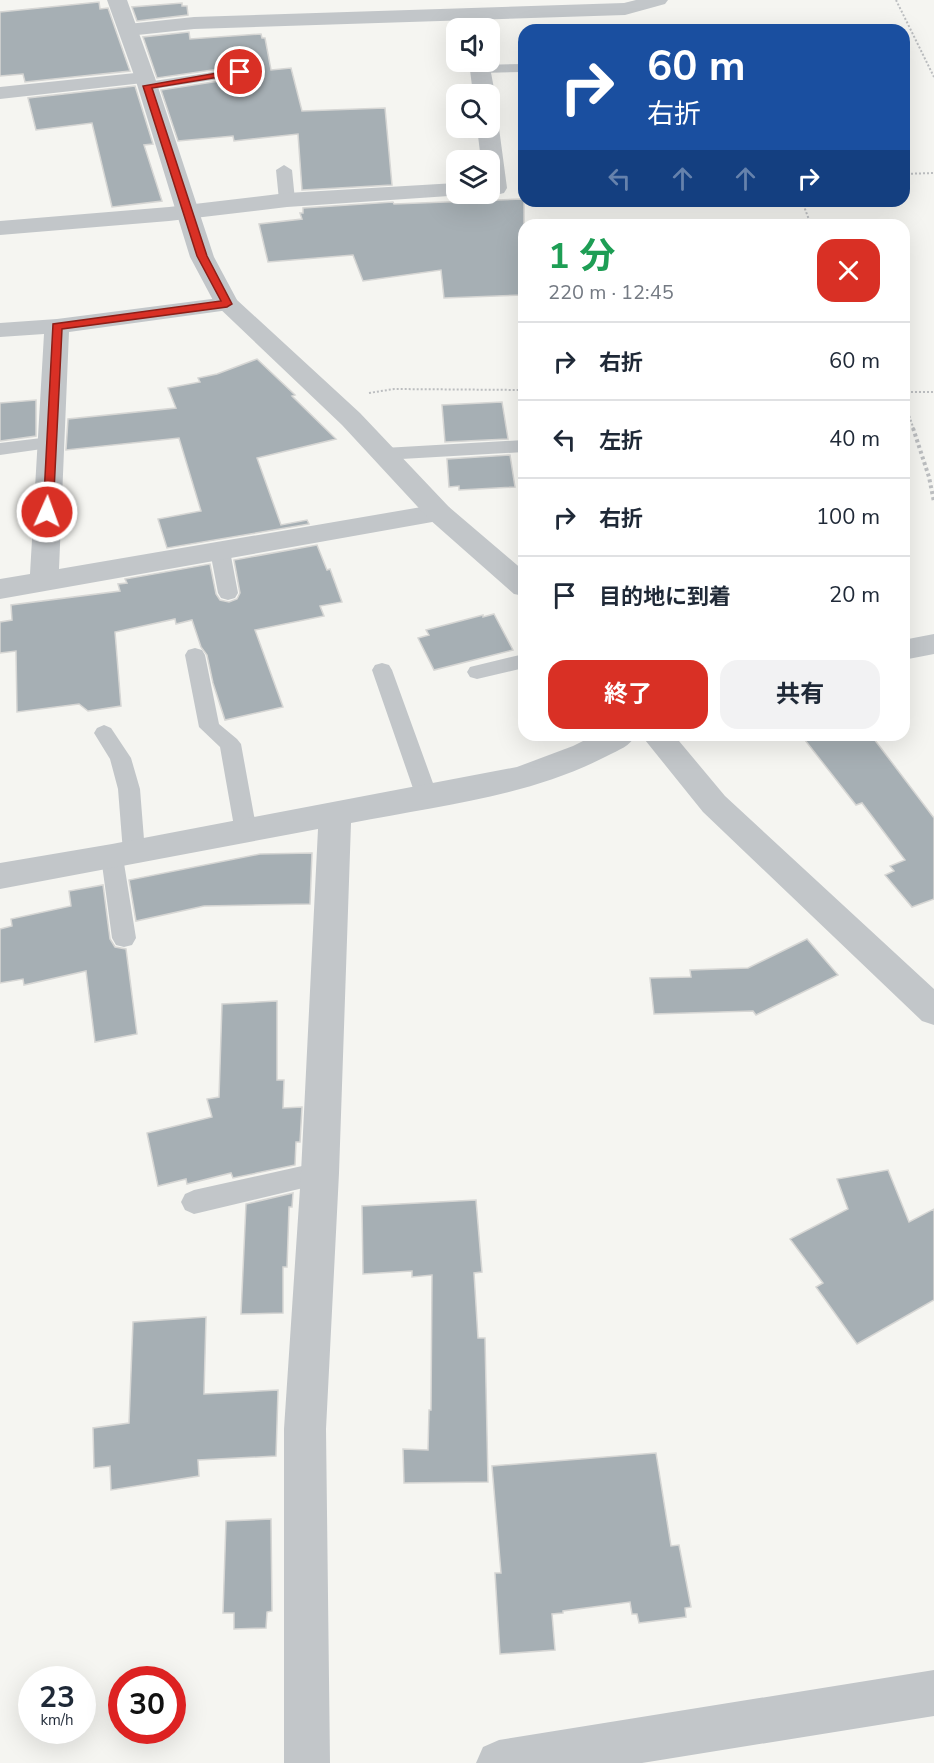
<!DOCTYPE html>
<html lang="ja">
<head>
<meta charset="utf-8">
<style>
	:root { --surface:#fff; --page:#f2f2f3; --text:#1f2937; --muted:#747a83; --line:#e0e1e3; --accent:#d93025 }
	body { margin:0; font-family:"Nunito Sans","Noto Sans JP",sans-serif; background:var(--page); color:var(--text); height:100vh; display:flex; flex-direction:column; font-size:22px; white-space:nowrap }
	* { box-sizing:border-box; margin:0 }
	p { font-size:20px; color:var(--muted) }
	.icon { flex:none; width:33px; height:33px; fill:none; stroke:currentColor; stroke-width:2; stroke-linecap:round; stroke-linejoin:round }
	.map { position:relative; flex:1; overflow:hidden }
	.sheet { position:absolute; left:518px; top:219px; width:392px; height:522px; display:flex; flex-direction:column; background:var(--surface); border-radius:18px; box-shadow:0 6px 24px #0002 }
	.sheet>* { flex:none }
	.guide { position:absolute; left:518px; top:24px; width:392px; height:183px; border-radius:18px; box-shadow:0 6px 24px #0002; background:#1a4fa0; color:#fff; overflow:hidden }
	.buttons { position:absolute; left:446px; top:18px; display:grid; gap:12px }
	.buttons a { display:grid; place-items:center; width:54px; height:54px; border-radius:12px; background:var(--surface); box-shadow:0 6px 24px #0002; font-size:30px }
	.speed { position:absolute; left:18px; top:1666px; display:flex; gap:12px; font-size:30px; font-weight:700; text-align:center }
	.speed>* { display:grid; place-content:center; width:78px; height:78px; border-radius:50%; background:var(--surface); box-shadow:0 6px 24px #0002; line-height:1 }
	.speed small { font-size:15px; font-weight:400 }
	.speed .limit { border:9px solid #d22; background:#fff; color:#111 }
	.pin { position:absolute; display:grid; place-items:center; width:51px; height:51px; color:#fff; margin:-26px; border:3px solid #fff; border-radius:50%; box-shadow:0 2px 6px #0007 }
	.me { position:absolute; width:66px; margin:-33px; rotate:2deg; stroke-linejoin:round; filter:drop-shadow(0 0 4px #0008) }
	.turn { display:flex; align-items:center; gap:21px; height:126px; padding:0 30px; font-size:27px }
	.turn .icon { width:78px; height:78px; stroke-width:2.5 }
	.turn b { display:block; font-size:42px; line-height:51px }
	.lanes { display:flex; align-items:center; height:57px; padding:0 30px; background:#0003; justify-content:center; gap:30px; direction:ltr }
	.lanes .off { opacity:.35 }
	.round { display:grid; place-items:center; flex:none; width:63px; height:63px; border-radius:18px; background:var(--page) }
	.summary { display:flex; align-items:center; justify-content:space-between; height:102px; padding:0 30px }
	h1 { font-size:36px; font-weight:700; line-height:45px; color:#1e9e55 }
	.action { display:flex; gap:12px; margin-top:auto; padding:12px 30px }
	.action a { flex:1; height:69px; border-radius:18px; background:var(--accent); color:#fff; font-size:24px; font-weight:700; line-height:69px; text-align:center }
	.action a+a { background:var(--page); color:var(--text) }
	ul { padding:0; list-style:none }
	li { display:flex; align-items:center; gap:18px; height:78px; padding:0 30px; border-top:2px solid var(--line) }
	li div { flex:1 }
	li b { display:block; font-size:22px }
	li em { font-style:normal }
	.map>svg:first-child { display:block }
</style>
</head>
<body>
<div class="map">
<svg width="934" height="1763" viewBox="0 0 934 1763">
	<rect width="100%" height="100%" fill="#f5f5f1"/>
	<path fill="#a6afb4" stroke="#d6d6d4" stroke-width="1.5" d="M99 2 100 9 108 8 130 71 25 82 23 74 0 76V12Z
		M182 3V6H187L188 15 137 21 132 7Z
		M189 32 190 39 261 34 262 38H265L271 70 291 68 302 111 385 108 392 185 302 190 298 134 234 141 233 136 178 141 161 90 245 77 249 73 247 68 240 66 157 78 143 37Z
		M135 86 153 144 144 145 162 201 112 207 92 123 36 130 28 98Z
		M524 199V295L444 298 441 270 363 281 353 255 268 262 259 224 302 219 300 213H303V208L393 202 394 204Z
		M257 359 295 395 292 396 336 439 257 458 281 525 307 520 309 524 167 548 158 519 201 511 179 438 66 450 68 419 176 408 168 388 200 382 198 378 217 374Z
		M36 400V436L0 441V403Z
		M502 402 508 439 445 442 442 405Z
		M510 455 515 487 459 490V486L449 487 447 459Z
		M317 545 327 570 330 569 342 602 320 606 324 616 255 630 283 707 225 720 213 683 207 655 201 647 192 620 176 624 175 619 115 632 121 706 88 711 79 704 17 712 16 651 0 653V622L12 620 11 605 120 591 118 584 127 583 125 579 210 564 216 594 220 600 229 602 237 599 240 593 234 560Z
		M494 614 513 650 434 670 418 638 429 635 426 630 483 615V617Z
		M801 735H871L934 818V899L912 907 885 875 894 871 890 866 905 860 862 803 856 805Z
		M312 853 310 904 204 906 136 921 129 880 260 854Z
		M103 885 110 939 115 947 126 949 137 1034 95 1042 86 971 24 985 23 979 0 983V929L12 926 11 919 71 906 69 891Z
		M807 939 838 975 756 1015 753 1011 654 1014 650 978 691 977 690 970 748 968Z
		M277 1001V1080H284L283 1108 302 1107 300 1142H296L295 1165 233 1178 231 1173 187 1184 186 1179 158 1186 147 1133 212 1117 207 1099 219 1097 222 1004Z
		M888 1170 909 1222 934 1209V1300L857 1344 816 1287 823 1283 790 1239 848 1209 837 1179Z
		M293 1193 292 1207H289L287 1267H283V1313L241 1314 246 1204Z
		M476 1200 482 1272 474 1273 478 1338H485L488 1482 404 1483 403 1449 428 1450 429 1410H431L432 1275 412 1277V1271L363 1274 362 1206Z
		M206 1317 204 1394 278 1390 276 1456 198 1460 199 1476 111 1490 110 1466 94 1468 93 1428 129 1423 133 1322Z
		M656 1453 671 1546 679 1545 691 1607 685 1608 686 1617 639 1623 637 1614H632L630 1602 563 1611V1613L552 1614 555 1650 500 1654 495 1573H501L492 1466Z
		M271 1519 272 1611 267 1612 266 1628 234 1629V1613H223L226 1521Z"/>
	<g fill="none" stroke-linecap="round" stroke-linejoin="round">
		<path stroke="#bcbec0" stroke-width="2" stroke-dasharray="2 2" stroke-linecap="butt" d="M896 0 934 77
			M903 174 934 173
			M802 201 811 225
			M903 392H934
			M369 393 394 389 524 390
			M903 397 914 430"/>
		<path stroke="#bcbec0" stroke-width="4" stroke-dasharray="3 3" stroke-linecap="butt" d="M913 428 929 477 934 502"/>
		<path fill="#c2c6c9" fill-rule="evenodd" d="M524 64V72L480 73 473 69 480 65Z
			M240 68 245 69 247 72 245 75 147 90 140 86 147 82Z
			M284 165 292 170 295 200 287 205 279 200 276 170Z
			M50 437 56 439 59 443 56 447 0 455V443Z
			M524 440V452L384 460 378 458 375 454 378 450 384 448Z
			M220 545 227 547 230 551 238 593 235 598 228 600 221 598 218 593 210 551 213 547Z
			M195 648 202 650 205 655 219 724 237 739 241 744 257 832 254 838 246 840 238 838 235 832 220 747 199 727 185 655 188 650Z
			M524 654V668L477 679 470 677 467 672 470 667Z
			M382 663 389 665 392 670 438 797 435 803 427 805 419 803 416 797 372 670 375 665Z
			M104 725 111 728 131 758 140 789 145 852 142 858 134 861 126 858 123 852 118 789 110 759 94 733 97 728Z
			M112 848 120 851 123 857 136 938 132 945 124 947 116 945 112 938 101 857 104 851Z
			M320 1162 329 1165 333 1173 329 1181 320 1184 194 1214 185 1210 181 1202 185 1194 194 1190Z"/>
		<path fill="#c2c6c9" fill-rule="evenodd" d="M636 0H668L665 4 625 15 194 29 128 36 121 34 118 30 121 26 128 24 194 17 624 3Z
			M469 62H489L495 94 491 98 489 99V94H473Z
			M145 72 152 74 155 78 152 82 0 99V87Z
			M489 122 496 123 499 128 507 188 504 193 496 195 489 193V160H481L477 128H489Z
			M456 183V194L464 195 287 207 169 221 0 235V221L169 207 287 193Z
			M227 297 236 299 239 304 236 309 69 332 59 569 439 504 449 507 453 513 449 519 0 599V579L30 574 44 334 0 337V323L57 319Z
			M934 634V654L903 660V640Z
			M595 735H636C630 746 619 750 607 756 528 797 437 806 351 823L339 1173 326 1429 330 1763H284V1429L301 1173 318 829 0 889V863L112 844 517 767 573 746Z
			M934 1670V1716L642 1763H476L483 1747 499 1740Z"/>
		<path fill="#c2c6c9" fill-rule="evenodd" d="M107 0H127L155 78 214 257 237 300 360 413 449 507 524 571V596L514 594 429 519 342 425 215 304 190 257 135 78Z
			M641 735H674L725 796 934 989V1025L922 1021 703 812Z"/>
	</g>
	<path fill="#d93025" stroke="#8d1f18" stroke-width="1.5" d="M240 69 243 70V73L152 88 207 256 232 304 227 307 62 329 53 512 47 516 43 515 53 324 221 301 197 256 143 86Z"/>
</svg>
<div class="buttons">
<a><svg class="icon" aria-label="sound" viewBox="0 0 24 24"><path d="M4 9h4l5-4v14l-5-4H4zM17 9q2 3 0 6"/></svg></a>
<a><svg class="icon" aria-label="search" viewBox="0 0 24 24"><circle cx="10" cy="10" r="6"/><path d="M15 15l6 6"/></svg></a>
<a><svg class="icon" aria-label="layers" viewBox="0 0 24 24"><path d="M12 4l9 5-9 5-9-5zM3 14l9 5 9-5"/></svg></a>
</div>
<div class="speed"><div>23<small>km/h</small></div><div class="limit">30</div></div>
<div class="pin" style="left:240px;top:72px;background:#d93025"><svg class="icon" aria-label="arrive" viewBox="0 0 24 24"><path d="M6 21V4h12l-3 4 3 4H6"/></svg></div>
<svg class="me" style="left:47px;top:512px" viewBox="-20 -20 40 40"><circle r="17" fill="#d93025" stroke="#fff" stroke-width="3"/><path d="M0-11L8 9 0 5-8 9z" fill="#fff"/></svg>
<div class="guide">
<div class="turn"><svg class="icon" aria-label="right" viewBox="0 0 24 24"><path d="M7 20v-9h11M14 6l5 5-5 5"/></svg><div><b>60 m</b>右折</div></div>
<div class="lanes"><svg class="icon off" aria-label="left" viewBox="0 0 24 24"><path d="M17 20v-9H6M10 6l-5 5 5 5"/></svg><svg class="icon off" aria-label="ahead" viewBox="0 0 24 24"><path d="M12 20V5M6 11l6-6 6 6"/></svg><svg class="icon off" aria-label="ahead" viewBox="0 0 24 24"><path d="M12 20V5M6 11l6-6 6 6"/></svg><svg class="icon" aria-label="right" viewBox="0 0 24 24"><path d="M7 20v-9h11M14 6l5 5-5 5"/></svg></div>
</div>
<section class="sheet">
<div class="summary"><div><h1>1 分</h1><p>220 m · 12:45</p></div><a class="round" style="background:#d93025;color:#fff"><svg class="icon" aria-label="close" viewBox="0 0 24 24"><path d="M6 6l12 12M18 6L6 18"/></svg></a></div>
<ul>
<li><svg class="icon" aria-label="right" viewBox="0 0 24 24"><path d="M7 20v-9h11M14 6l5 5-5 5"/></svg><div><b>右折</b></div><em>60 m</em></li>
<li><svg class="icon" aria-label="left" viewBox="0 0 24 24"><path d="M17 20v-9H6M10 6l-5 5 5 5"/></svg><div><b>左折</b></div><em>40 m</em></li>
<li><svg class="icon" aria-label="right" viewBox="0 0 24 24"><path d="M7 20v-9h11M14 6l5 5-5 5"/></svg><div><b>右折</b></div><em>100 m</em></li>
<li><svg class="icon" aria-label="arrive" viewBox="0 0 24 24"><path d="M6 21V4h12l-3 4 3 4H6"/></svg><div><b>目的地に到着</b></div><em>20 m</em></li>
</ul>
<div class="action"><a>終了</a><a>共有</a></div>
</section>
</div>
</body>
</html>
